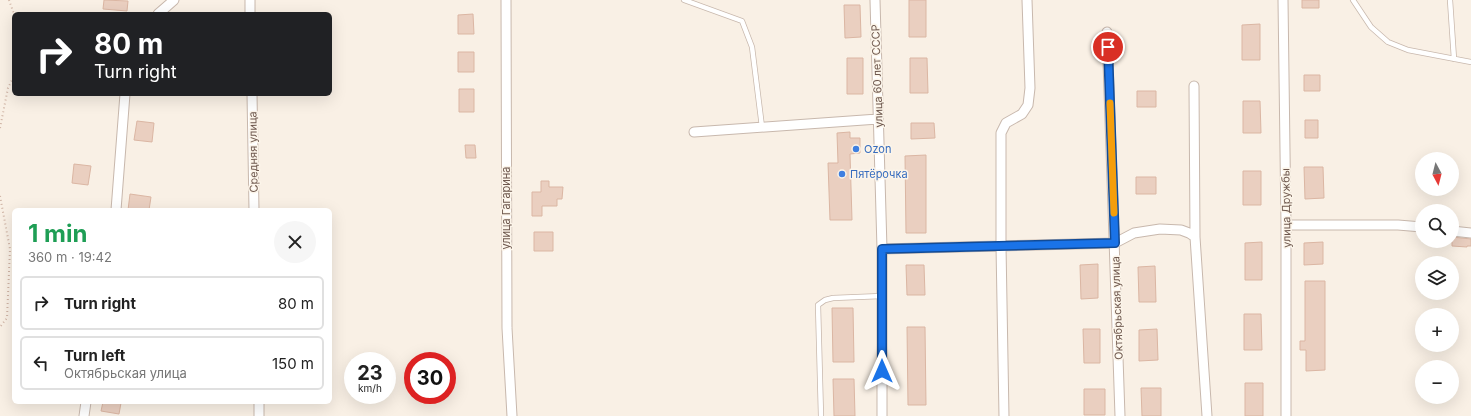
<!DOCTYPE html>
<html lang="en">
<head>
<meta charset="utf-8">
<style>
	:root { --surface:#fff; --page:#f6f6f6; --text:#222; --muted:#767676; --line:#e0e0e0 }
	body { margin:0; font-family:Inter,sans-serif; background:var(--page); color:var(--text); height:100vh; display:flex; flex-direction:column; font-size:15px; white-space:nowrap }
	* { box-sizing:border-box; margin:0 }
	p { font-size:13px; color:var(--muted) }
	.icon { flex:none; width:22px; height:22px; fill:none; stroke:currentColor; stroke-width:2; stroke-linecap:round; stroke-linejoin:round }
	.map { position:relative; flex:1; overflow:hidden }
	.details { position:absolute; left:12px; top:208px; width:320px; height:196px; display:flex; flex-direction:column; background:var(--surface); border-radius:6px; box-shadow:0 4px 16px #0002 }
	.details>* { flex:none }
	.hud { position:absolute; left:12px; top:12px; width:320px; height:84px; border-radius:6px; box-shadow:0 4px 16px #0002; background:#202124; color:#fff; overflow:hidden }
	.needle { width:26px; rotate:173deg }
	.controls { position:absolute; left:1415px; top:152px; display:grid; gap:8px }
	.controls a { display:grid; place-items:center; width:44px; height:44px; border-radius:50%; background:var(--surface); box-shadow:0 4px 16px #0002; font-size:20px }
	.speed { position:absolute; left:344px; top:352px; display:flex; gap:8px; font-size:20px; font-weight:700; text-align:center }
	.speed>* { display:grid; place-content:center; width:52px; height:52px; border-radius:50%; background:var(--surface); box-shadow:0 4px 16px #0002; line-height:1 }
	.speed small { font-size:10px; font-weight:400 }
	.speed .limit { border:6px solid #d22; background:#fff; color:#111 }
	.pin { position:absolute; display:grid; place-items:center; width:34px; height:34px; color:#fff; margin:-17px; border:2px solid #fff; border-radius:50%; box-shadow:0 1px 4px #0007 }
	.me { position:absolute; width:44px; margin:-22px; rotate:0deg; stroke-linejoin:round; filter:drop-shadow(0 0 3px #0008) }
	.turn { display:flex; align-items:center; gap:14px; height:84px; padding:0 16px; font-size:18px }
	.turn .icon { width:52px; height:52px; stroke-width:2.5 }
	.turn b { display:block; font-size:28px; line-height:34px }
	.round { display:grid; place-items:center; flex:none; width:42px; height:42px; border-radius:21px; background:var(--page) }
	.head { display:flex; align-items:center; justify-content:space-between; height:68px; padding:0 16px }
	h1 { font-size:24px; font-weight:700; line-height:30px; color:#1e9e55 }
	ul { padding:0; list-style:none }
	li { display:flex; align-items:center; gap:12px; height:54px; margin:0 8px 6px; padding:0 8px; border:2px solid var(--line); border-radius:6px }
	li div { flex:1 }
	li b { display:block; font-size:15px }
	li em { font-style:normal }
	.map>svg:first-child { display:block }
</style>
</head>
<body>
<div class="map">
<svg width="1471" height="416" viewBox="0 0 1471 416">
	<rect width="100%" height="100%" fill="#f9f0e5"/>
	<path fill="#eacfc0" stroke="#dbb6a3" d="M104 0 128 1 127 11 103 9Z
		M909 0H926V37H909Z
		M1302 0H1319V8H1302Z
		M844 5H860L861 37 845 38Z
		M473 14 474 34H458V15Z
		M1260 24V60H1242V25Z
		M458 52H474V72H458Z
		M847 58H863V94H847Z
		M910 58H927L928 93H910Z
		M1304 75H1320V91H1304Z
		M459 89H474V112H459Z
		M1137 91H1156V107H1137Z
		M1243 101H1260L1261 133H1243Z
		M1305 120H1318V138H1305Z
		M137 121 154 123 152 142 134 140Z
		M911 123H934L935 138 911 139Z
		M850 132V138H860V153L850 154 852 220H830L828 163H838L837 133Z
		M465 145H475L476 158H466Z
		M926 155V233H906L905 156Z
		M74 164 91 166 88 185 72 183Z
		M1304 167H1323L1324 198 1305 199Z
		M1243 171H1261V205H1243Z
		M1136 177H1156V194H1136Z
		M541 181H549V187H563L562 199H557V206H542V216H532V192H541Z
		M130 194 151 197 149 210H128Z
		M534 232H553V251H534Z
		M1452 237 1471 239V246H1467V247L1452 246Z
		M1262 242V280H1245V243Z
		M1323 242V264L1304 265V243Z
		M1098 264V298L1081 299 1080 265Z
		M906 265H924L925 295H907Z
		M1155 266 1156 302H1139L1138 267Z
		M1305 281H1325V370L1306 371V350H1300V341H1305Z
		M832 308H853L854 362H833Z
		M1244 314H1261L1262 350H1244Z
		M907 327H925L926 405H908Z
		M1083 329H1100V363H1084Z
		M1157 329 1158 360 1139 361V330Z
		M833 379H854L855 416H834Z
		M1245 383H1263V416H1245Z
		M1141 388H1161V416H1142Z
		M1084 389H1105V415H1084Z
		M103 402 121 403 119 414 101 411Z"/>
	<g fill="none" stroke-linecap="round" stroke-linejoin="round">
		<g stroke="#c8b8ad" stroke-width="6">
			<path id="service" d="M684 0 742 21 752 47 762 127
				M1353 0 1371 27 1388 42 1408 50 1471 62
				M1450 0 1454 59
				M821 416 818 305 825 300 833 298 882 296"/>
		</g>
		<g stroke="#c8b8ad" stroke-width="11">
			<path id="minor" d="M506 0 507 328 512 416
				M875 0 882 249V416
				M1283 0 1286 225V416
				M158 14 174 0
				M250 14V0
				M1107 32 1120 416
				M1194 86 1195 237
				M252 94 254 210
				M694 132 878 119
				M116 210 125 94
				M1286 225H1398L1422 227
				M1452 231 1471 233
				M882 249 1115 243 1134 233 1160 229 1181 230 1189 233 1195 237 1207 416
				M259 402V416
				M84 416 86 402
				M1004 416 1001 246V133L1006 123 1022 114 1028 105 1030 88 1027 0"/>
		</g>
		<path stroke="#cfb3a4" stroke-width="2" stroke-dasharray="1 3" stroke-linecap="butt" d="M9 0 14 14
			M0 128 8 88 14 76
			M0 196 10 249 7 318 0 327"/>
		<use href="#service" stroke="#fff" stroke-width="4.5"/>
		<use href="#minor" stroke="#fff" stroke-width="9"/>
	</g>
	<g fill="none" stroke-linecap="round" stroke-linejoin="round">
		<g stroke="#114b97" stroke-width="10">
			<path id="route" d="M882 371V249L1115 243 1108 47"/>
		</g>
		<use href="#route" stroke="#1a73e8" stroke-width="7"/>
		<path stroke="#f59e0b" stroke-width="7" d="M1110 103 1114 213"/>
	</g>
	<g fill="#3f7fe0" stroke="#fcf5ea" stroke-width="1.5">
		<circle cx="856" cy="149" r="4"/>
		<circle cx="842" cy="174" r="4"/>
	</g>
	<g text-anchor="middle" stroke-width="3" stroke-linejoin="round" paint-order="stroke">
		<g font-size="11" fill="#6e584e" stroke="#fcf5ea">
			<text transform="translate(877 76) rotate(-92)" y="4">улица 60 лет СССР</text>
			<text transform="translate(253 152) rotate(-91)" y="4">Средняя улица</text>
			<text transform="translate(506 208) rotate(-90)" y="4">улица Гагарина</text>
			<text transform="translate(1286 208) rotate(-91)" y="4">улица Дружбы</text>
			<text transform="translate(1117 308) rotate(-92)" y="4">Октябрьская улица</text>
		</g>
		<g font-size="11" fill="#366cbe" stroke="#fcf5ea" text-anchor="start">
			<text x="864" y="153">Ozon</text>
			<text x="850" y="178">Пятёрочка</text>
		</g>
	</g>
</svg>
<div class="controls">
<a><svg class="needle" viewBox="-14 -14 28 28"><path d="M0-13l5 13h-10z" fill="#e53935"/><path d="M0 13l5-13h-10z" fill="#767676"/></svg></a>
<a><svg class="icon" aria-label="search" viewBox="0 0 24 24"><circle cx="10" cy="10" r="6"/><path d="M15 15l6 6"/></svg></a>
<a><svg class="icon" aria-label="layers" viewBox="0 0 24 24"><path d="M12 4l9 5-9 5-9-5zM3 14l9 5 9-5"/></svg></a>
<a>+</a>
<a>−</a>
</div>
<div class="speed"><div>23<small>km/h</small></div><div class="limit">30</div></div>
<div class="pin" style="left:1108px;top:47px;background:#d93025"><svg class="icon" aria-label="arrive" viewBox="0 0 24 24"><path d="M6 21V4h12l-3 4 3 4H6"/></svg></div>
<svg class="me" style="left:882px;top:371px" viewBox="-20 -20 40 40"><path d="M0-17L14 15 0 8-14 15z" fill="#1a73e8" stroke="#fff" stroke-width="4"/></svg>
<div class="hud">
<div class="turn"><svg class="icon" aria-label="right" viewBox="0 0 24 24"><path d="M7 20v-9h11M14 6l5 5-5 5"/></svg><div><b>80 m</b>Turn right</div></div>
</div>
<section class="details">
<div class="head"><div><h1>1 min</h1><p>360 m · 19:42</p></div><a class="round"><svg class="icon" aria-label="close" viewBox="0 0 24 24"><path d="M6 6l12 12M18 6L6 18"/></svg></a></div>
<ul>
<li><svg class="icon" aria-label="right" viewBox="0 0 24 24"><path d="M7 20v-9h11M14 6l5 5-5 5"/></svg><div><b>Turn right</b></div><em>80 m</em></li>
<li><svg class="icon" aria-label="left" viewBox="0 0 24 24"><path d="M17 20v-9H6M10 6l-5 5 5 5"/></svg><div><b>Turn left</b><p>Октябрьская улица</p></div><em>150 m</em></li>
</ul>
</section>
</div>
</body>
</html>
